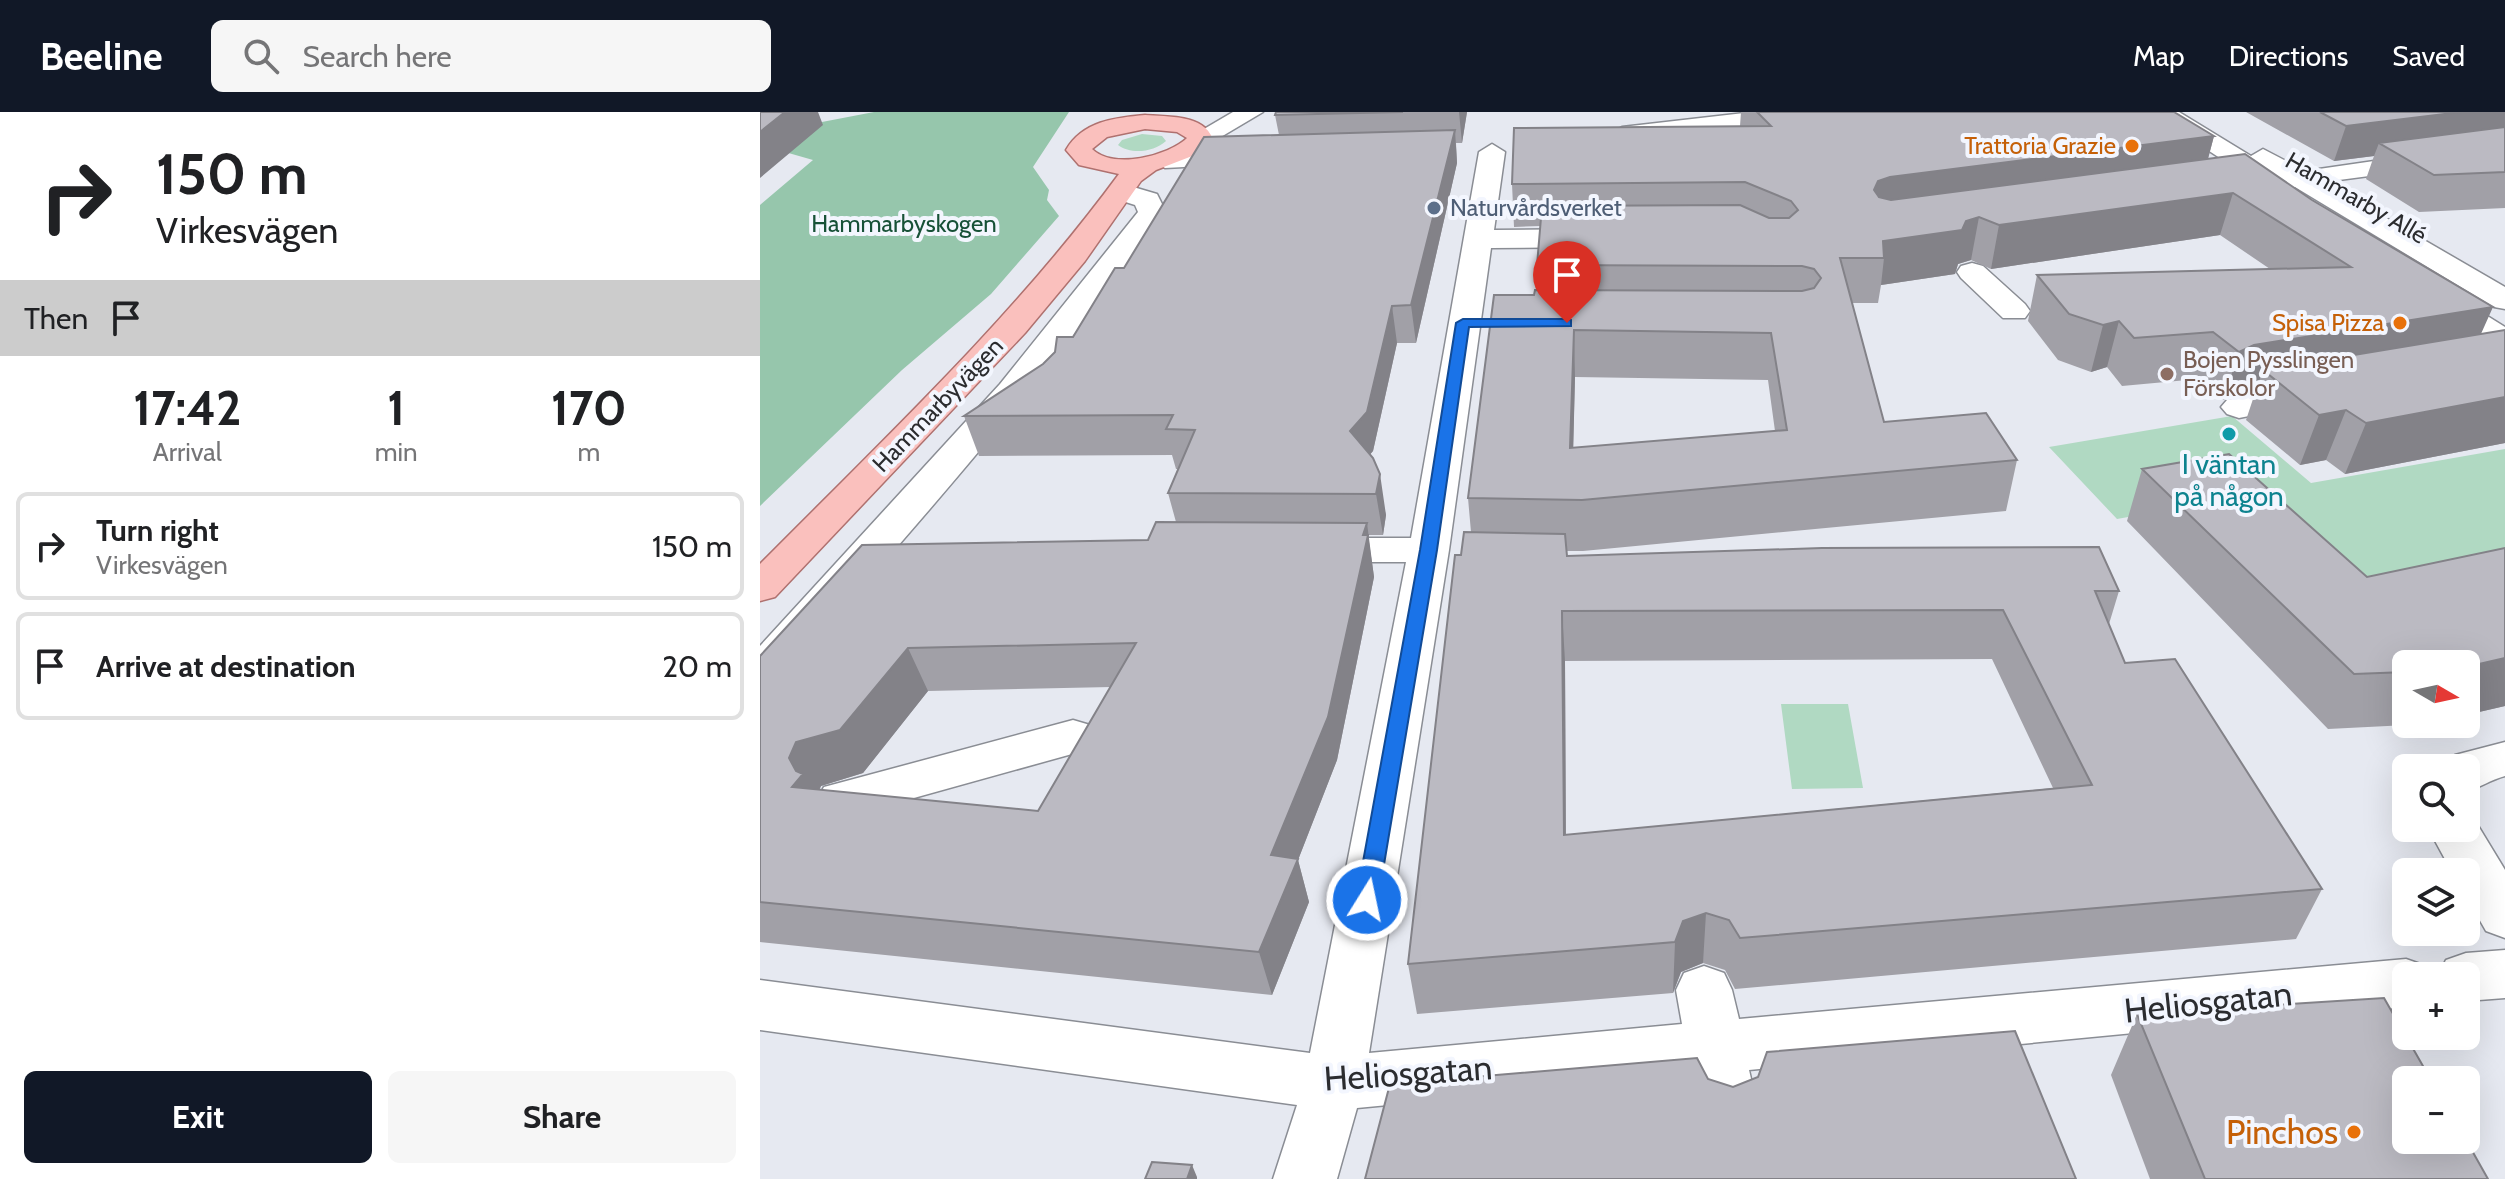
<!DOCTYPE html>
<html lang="en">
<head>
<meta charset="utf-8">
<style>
	:root { --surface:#fff; --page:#f6f6f6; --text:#202124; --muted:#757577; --line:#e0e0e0; --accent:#111827 }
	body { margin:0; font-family:Cabin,sans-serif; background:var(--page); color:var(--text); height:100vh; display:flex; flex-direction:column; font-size:30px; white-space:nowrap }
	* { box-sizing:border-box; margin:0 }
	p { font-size:26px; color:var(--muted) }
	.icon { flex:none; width:44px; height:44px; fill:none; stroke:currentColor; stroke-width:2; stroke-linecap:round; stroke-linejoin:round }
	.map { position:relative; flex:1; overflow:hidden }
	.sheet { display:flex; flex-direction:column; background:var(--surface); width:760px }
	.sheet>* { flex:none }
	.banner { background:#fff; color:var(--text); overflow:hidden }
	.needle { width:52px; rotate:99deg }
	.controls { position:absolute; left:1632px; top:538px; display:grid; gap:16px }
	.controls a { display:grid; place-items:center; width:88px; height:88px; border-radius:12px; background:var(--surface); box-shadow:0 8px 32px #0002; font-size:40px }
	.pin { position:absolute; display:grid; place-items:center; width:68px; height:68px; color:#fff; margin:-82px -34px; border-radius:50% 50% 50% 0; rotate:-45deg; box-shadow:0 0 8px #0007 }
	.pin .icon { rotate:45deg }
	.me { position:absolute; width:88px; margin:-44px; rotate:10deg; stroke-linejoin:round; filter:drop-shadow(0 0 6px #0008) }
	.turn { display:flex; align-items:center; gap:28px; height:168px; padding:0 24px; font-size:36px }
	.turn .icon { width:104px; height:104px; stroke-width:2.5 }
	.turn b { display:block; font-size:56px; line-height:68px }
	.then { display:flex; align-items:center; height:76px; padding:0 24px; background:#0003; gap:16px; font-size:30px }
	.eta { display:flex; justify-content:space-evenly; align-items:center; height:136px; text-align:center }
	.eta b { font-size:48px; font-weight:700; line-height:56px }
	.cta { display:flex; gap:16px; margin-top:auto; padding:16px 24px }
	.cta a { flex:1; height:92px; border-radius:12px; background:var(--accent); color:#fff; font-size:32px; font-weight:700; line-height:92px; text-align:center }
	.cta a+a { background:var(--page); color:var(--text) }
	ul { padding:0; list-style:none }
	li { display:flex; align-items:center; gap:24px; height:108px; margin:0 16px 12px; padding:0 8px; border:4px solid var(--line); border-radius:12px }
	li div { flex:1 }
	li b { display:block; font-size:30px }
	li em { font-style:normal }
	header { display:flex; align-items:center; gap:48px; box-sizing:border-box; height:112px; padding:0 40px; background:var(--accent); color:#fff }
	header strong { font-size:38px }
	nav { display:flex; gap:44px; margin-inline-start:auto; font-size:28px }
	.search { width:560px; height:72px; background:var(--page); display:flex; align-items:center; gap:20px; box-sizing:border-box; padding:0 28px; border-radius:12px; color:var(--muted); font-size:30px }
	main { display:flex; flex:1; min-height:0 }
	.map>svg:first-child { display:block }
</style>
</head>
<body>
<header>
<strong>Beeline</strong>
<div class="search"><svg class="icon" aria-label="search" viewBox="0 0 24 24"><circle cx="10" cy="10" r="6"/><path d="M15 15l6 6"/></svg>Search here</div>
<nav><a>Map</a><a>Directions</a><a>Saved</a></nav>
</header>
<main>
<section class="sheet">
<div class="banner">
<div class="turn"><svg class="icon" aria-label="right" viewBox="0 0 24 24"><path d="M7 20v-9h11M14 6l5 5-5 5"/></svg><div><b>150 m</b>Virkesvägen</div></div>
<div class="then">Then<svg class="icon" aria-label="arrive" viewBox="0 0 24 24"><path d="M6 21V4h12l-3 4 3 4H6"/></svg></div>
</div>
<div class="eta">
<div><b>17:42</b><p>Arrival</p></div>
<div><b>1</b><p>min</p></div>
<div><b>170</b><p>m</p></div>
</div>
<ul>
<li><svg class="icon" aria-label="right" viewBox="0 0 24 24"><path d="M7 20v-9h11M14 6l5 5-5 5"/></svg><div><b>Turn right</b><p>Virkesvägen</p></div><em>150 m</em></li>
<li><svg class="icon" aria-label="arrive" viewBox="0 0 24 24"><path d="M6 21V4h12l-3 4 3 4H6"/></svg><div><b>Arrive at destination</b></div><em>20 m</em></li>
</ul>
<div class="cta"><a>Exit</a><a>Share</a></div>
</section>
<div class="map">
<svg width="1745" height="1067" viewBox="0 0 1745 1067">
	<rect width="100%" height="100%" fill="#e6e9f1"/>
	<path fill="#b0d9c2" d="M382 22 402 24 406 29C394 40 371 43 358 33L362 28Z
		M1472 304 1551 371 1745 337V482L1594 516 1457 389 1357 407 1289 335Z
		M1021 592H1088L1103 676 1032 677Z"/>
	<path fill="#96c6ac" d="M114 0H309L273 55 289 78 287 88 299 104 231 182 142 258 0 394V93L53 48 4 34 0 22Z"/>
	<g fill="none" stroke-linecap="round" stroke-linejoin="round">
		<g stroke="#8a8d94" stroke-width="3">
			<path id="minor" d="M473 0H503L449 32 440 35 427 27Z
				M993 0H1070L1058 7 862 29 850 22 862 15Z
				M1390 0H1419L1491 44 1503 37 1545 59 1745 30V46L1564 70 1745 175V197L1734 195 1535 75 1522 83 1513 81Z
				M732 32 745 40 734 118 839 117 849 120 853 126 849 132 839 135 731 136 689 438 609 941 922 912 916 878 924 861 944 854 964 861 972 878 979 907 1646 847 1666 854 1671 864H1646V895L989 958 998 997 989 1017 967 1025 945 1017 936 997 931 964 597 996 577 1067H513L537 993 0 918V868L550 941 646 450H551L537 447 531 438 537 429 551 426H651L719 40Z
				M491 38 500 41 504 46 500 51 405 56 392 48 405 40Z
				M363 72 397 82 406 100 402 106C283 270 151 421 16 572L0 576V534L240 272 378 100 375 93 353 86 349 80 353 74Z
				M1212 151 1223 154 1265 192 1270 199 1265 206H1243L1201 166 1197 160 1201 154Z
				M1673 175 1684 177 1745 215V239L1733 236 1662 191 1658 184 1662 177Z
				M1548 273 1560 276 1565 283 1560 290 1479 306 1467 302 1461 295 1467 288Z
				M313 608 330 613 337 625 330 637 82 706 64 701 57 688 64 675Z
				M1745 630V664C1730 668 1721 675 1706 680V656H1685L1695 643Z
				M1706 701 1711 702 1745 758V826L1726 819 1706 784V760H1692L1668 716H1706Z
				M1745 838V886L1706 889V864H1678L1686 848 1706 841Z"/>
		</g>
		<g stroke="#af716f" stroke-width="3">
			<path id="major" d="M385 3C408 5 443 2 453 27L440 41 396 58 381 69 325 149 265 221 15 485 0 489V452C125 326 254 205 359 62L319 53 306 38C323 9 354 6 385 3ZM385 17 417 20 427 26C408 44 353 58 332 37L347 25Z"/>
		</g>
		<use href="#minor" fill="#fff" fill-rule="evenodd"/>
		<use href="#major" fill="#fac0bd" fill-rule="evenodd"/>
	</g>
	<path fill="#a1a0a7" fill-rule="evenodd" d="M516 0H707L702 31H696L697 51 656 231H637L613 339 610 342 626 403 623 423H608L614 465 577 648 538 748 549 790 512 883 0 830V544L388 428 416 410 408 381 418 357H416L412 343 219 344 204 304 283 252 313 225 364 156 519 23 515 3ZM351 575 278 699 59 678 61 674 103 661 168 579Z
		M981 0H1414L1454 24 1448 47 1721 222 1745 218V331L1585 362 1566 348 1540 353 1486 308 1496 278 1478 281 1463 288 1438 267 1362 274 1347 255 1331 260 1298 248 1268 209 1277 163 1510 157 1460 123 1231 157 1211 148 1198 152 1195 162 1121 173 1118 191H1092L1124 310 1257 348 1246 399 823 439H806L807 444 1359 479 1349 512 1365 551 1562 777 1536 827 975 877 965 858 943 851 921 860 913 881 657 902 648 852 701 443 711 420 708 386 774 183 778 178 777 153 780 114 754 115 752 72 980 14ZM815 265 1008 268 1015 319 813 336ZM1232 547 1293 676 806 723 805 549Z
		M1486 0H1745V96L1659 100 1606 67 1614 44 1574 49Z
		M1382 357 1607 465 1745 436V594L1706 603V552H1646V612H1667L1568 617 1367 409Z
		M1377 902 1728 1067H1390L1351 963Z"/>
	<path fill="#838288" d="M25 0H58L63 13 0 66V20Z
		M699 0H707L702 31Z
		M1701 0H1745V28L1619 31 1614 44 1574 49 1586 14Z
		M695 18 697 51 656 231 651 193Z
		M1454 24 1443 65 1125 107 1114 78 1118 69 1130 65Z
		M1473 81 1460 123 1231 157 1239 113Z
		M1219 105 1211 148 1198 152 1195 162 1121 173 1124 146 1123 129Z
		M632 194 637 231 613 339 596 359 590 319Z
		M1733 195 1712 242 1503 258 1496 278 1478 281 1463 288 1479 240 1494 233Z
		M1359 209 1347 255 1331 260 1343 213Z
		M814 218 815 265 812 387 810 336Z
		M1745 285V331L1585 362 1606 311Z
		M1586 298 1566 348 1540 353 1559 303Z
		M620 362 626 403 623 423 616 382Z
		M607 411 614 465 577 648 538 748 549 790 512 883 499 840 511 743Z
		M802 499 805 549 806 774 804 723Z
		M148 536 168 579 103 661 61 674 56 685 32 675 29 646 36 630Z
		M1745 546V594L1706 603V555Z
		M946 801 943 851 921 860 913 881 915 830 923 809Z
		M432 1053 437 1065V1067H427Z"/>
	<path fill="#bbbac2" stroke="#838288" stroke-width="2" fill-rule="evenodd" d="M0 0H25L0 20Z
		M516 0H643L515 3Z
		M997 0H1414L1454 24 1130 65 1118 69 1114 78 1119 85 1131 88 1485 42 1552 88 1733 195 1494 233 1479 240 1453 220 1374 226 1359 209 1343 213 1309 202 1277 163 1591 155 1473 81 1239 113 1219 105 1206 109 1202 118 1123 129 1124 146H1080L1124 310 1226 301 1257 348 822 388 708 386 734 183H774L775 178 1042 179 1054 176 1061 166 1054 157 1042 154 777 153 782 94 980 93 1009 106H1029L1038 98 1031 89 985 70 752 72 754 16 1011 14ZM814 218 1011 221 1027 318 810 336Z
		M1560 0H1701L1586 14Z
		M1745 15V60L1674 63 1619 31Z
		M695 18 651 193 632 194 607 300 590 319 613 346 620 362 616 382 408 381 435 318 406 317 413 303 204 304 283 252 295 240 297 225H313L355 156H364L444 25Z
		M1745 218V285L1606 311 1586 298 1559 303 1503 258Z
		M1469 342 1607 465 1745 436V546L1706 555V552H1646V560L1594 562 1382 357Z
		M396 410 607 411 603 423H608L568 605 511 743 538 747 499 840 0 790V544L102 433 388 428ZM376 531 278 699 32 675 43 662 36 659 29 646 36 630 80 618 148 536Z
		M704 420 805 422 807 444 1062 436 1339 435 1359 479H1335L1365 551 1415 547 1562 777 980 826 969 808 946 801 923 809 915 830 648 852 695 443H701ZM1243 498 1332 673 804 723 802 499Z
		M1624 886 1671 968H1646V1028H1706L1728 1067H1445L1377 902Z
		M1255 919 1316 1067H605L630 972 937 946 948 967 973 975 998 965 1007 940Z
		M392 1050 432 1053 427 1067H385Z"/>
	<path fill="#1a73e8" stroke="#114b97" stroke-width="2" d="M807 207 811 208V214L709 215 677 438 618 788 614 794H599L596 788 660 438 696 211 703 207Z"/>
	<g fill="#e8710a" stroke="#f3f6fe" stroke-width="3">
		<circle cx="1372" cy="34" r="8"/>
		<circle cx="1640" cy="211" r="8"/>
		<circle cx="1594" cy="1020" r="8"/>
	</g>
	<circle fill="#5c6f8a" stroke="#f3f6fe" stroke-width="3" cx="674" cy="96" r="8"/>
	<circle fill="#8d6e63" stroke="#f3f6fe" stroke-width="3" cx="1407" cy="262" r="8"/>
	<circle fill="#0f9aa8" stroke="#f3f6fe" stroke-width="3" cx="1469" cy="322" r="8"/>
	<g text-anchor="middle" stroke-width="8" stroke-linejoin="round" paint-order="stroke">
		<g font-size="24" fill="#c56008" stroke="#f3f6fe" text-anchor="end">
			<text x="1356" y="42">Trattoria Grazie</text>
			<text x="1624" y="219">Spisa Pizza</text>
		</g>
		<g font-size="24" fill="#2b2c2f" stroke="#f3f6fe">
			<text transform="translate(1596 86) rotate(30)" y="8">Hammarby Allé</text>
			<text transform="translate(178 293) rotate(-46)" y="8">Hammarbyvägen</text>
		</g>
		<g font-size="24" fill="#4e5e75" stroke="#f3f6fe" text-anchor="start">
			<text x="690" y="104">Naturvårdsverket</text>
		</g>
		<g font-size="24" fill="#175137" stroke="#f3f6fe">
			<text x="144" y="120">Hammarbyskogen</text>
		</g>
		<g font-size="24" fill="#785e54" stroke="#f3f6fe" text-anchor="start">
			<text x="1423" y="256">Bojen Pysslingen<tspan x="1423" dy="28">Förskolor</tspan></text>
		</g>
		<g font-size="28" fill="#0d838f" stroke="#f3f6fe">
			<text x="1469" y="362">I väntan<tspan x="1469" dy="32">på någon</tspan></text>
		</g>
		<g font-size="34" fill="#2b2c2f" stroke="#f3f6fe">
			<text transform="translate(1448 890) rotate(-6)" y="12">Heliosgatan</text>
			<text transform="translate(648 961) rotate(-4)" y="12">Heliosgatan</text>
		</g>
		<g font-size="34" fill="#c56008" stroke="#f3f6fe" text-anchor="end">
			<text x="1578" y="1032">Pinchos</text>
		</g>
	</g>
</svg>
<div class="controls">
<a><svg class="needle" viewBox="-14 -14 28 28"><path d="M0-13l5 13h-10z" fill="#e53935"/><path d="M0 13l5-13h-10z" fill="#757577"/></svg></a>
<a><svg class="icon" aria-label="search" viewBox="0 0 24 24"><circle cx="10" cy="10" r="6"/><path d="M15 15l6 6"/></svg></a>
<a><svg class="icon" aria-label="layers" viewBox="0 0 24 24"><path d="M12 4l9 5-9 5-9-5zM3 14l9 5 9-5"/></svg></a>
<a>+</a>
<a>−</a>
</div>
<div class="pin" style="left:807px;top:211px;background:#d93025"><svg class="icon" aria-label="arrive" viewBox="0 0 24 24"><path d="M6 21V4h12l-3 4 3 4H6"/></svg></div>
<svg class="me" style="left:607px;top:788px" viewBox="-20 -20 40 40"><circle r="17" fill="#1a73e8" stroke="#fff" stroke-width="3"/><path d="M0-11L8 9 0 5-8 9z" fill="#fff"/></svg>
</div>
</main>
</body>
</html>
